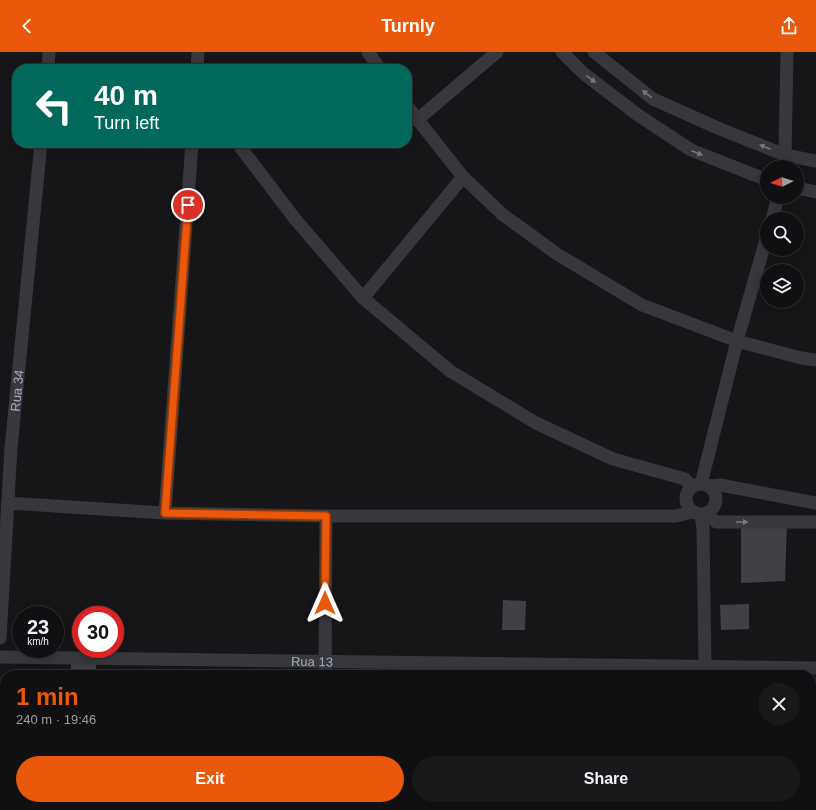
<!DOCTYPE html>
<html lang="en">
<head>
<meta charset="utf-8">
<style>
	:root { --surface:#101012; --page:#19191b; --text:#f1f3f6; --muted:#9c9d9f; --line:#303032; --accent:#ea580c }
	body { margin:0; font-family:Helvetica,sans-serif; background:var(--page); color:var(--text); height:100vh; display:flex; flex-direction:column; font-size:15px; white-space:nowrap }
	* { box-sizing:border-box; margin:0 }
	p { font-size:13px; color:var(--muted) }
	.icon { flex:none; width:22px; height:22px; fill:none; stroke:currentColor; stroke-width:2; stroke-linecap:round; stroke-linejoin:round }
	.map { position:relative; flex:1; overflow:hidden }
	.side { position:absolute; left:0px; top:618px; width:816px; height:140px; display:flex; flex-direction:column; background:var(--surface); border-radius:16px 16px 0 0; box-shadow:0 2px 10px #0003,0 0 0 1px var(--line) }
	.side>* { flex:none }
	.top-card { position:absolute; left:12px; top:12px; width:400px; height:84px; border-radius:16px; box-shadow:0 2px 10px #0003,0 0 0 1px var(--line); background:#00695c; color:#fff; overflow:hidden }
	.needle { width:26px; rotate:265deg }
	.fabs { position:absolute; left:760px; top:108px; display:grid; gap:8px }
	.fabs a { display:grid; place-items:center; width:44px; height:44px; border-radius:50%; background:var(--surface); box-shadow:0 2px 10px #0003,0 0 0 1px var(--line); font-size:20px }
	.speed { position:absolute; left:12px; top:554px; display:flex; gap:8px; font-size:20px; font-weight:700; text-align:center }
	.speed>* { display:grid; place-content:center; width:52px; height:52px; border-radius:50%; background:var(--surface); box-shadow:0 2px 10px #0003,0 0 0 1px var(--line); line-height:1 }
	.speed small { font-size:10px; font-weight:400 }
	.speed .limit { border:6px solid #d22; background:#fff; color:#111 }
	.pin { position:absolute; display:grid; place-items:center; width:34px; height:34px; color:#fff; margin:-17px; border:2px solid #fff; border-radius:50%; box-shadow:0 1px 4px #0007 }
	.me { position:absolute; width:44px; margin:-22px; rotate:0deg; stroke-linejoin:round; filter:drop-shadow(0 0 3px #0008) }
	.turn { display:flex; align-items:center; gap:14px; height:84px; padding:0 16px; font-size:18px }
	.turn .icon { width:52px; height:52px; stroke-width:2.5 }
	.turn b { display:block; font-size:28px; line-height:34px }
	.round { display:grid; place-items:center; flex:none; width:42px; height:42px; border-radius:21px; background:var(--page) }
	.summary { display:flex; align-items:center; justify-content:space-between; height:68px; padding:0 16px }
	h1 { font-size:24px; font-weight:700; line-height:30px; color:var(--accent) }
	.primary-button { display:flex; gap:8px; margin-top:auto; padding:8px 16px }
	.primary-button a { flex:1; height:46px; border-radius:24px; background:var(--accent); color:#fff; font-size:16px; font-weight:700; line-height:46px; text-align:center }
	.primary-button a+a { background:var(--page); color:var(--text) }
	header { display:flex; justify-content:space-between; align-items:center; height:52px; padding:0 16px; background:var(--accent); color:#fff; font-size:18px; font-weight:700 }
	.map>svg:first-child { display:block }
</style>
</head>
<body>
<header><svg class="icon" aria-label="back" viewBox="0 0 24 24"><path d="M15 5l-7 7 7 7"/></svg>Turnly<svg class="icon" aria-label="share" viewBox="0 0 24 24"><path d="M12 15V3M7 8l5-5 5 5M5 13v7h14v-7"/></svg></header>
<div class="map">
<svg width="816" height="758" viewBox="0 0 816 758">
	<rect width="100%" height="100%" fill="#161618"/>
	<path fill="#404145" d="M787 472 785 529 741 531V474Z
		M503 548 526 549 525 578H502Z
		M749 552V577L721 578 720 553Z
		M71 611 96 612V623H71Z"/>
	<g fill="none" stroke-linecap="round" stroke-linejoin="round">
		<g stroke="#37383d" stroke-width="13">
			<path d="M368 0 380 17"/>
			<path d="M562 0 583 21 638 63 691 98 767 128"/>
			<path d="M594 0 653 47 720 77 785 103 816 109"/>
			<path d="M48 17 49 0"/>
			<path d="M197 17 198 0"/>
			<path d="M407 54 463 125 502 162 557 202 642 253 737 289 801 306 816 308"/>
			<path d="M417 68 497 0"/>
			<path d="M241 91V96L295 167 363 246 450 319 536 371 613 407 685 427 692 435"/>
			<path d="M783 115 785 103 787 0"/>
			<path d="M797 136 816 140"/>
			<path d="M772 167 778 145"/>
			<path d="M363 246 463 125"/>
			<circle cx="701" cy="447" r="15"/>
			<path d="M701 432 737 289 767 184"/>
			<path d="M710 434 720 433 816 451"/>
			<path d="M8 451 165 461 326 464H676L692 460"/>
			<path d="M165 461 192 91"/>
			<path d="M706 462 716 470H816"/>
			<path d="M701 463 703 476 705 614"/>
			<path id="s1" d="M0 586 11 396 41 91"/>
			<path id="s2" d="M0 605 816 616"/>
			<path d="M325 623 326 464"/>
			<path d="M0 754 235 758"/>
			<path d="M324 758V753"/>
			<path d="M474 758V753"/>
			<path d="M621 758 622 753"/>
			<path d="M774 758V753"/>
		</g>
	</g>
	<defs><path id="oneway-solid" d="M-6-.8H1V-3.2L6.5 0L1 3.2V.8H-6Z"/></defs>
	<g fill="#757881">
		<use href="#oneway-solid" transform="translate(591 27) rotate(37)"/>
		<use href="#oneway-solid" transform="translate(647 42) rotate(-142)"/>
		<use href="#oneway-solid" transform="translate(765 95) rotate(-158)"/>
		<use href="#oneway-solid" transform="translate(697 101) rotate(21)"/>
		<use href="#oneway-solid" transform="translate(742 470)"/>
	</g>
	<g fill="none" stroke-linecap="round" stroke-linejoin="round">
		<g stroke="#983908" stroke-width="10">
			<path id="route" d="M188 153 165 461 326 464 325 551"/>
		</g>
		<use href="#route" stroke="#ea580c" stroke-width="7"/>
	</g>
	<g text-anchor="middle" stroke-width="4" stroke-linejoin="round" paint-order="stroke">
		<g font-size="13" fill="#a8adb8" stroke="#111113">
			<text dy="5" stroke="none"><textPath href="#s1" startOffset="248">Rua 34</textPath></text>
			<text dy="5" stroke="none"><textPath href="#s2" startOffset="312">Rua 13</textPath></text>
		</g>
	</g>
</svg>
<div class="fabs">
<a><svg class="needle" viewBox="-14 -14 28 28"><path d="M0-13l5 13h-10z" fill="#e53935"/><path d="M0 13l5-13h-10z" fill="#9c9d9f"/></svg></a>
<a><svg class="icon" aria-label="search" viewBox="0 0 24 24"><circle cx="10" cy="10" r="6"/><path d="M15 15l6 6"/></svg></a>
<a><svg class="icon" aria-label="layers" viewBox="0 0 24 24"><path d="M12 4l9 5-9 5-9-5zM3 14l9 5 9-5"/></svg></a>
</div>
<div class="speed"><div>23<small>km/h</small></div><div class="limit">30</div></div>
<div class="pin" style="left:188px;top:153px;background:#d93025"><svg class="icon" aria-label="arrive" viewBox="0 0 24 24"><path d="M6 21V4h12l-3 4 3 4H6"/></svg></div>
<svg class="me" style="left:325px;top:551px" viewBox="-20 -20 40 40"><path d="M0-17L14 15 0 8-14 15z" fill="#ea580c" stroke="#fff" stroke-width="4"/></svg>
<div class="top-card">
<div class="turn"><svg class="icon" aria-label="left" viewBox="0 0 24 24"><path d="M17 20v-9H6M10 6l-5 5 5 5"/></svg><div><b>40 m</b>Turn left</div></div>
</div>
<section class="side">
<div class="summary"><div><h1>1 min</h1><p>240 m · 19:46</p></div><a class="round"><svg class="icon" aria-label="close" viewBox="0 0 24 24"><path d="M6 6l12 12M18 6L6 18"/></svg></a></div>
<div class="primary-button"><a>Exit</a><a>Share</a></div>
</section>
</div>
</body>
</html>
